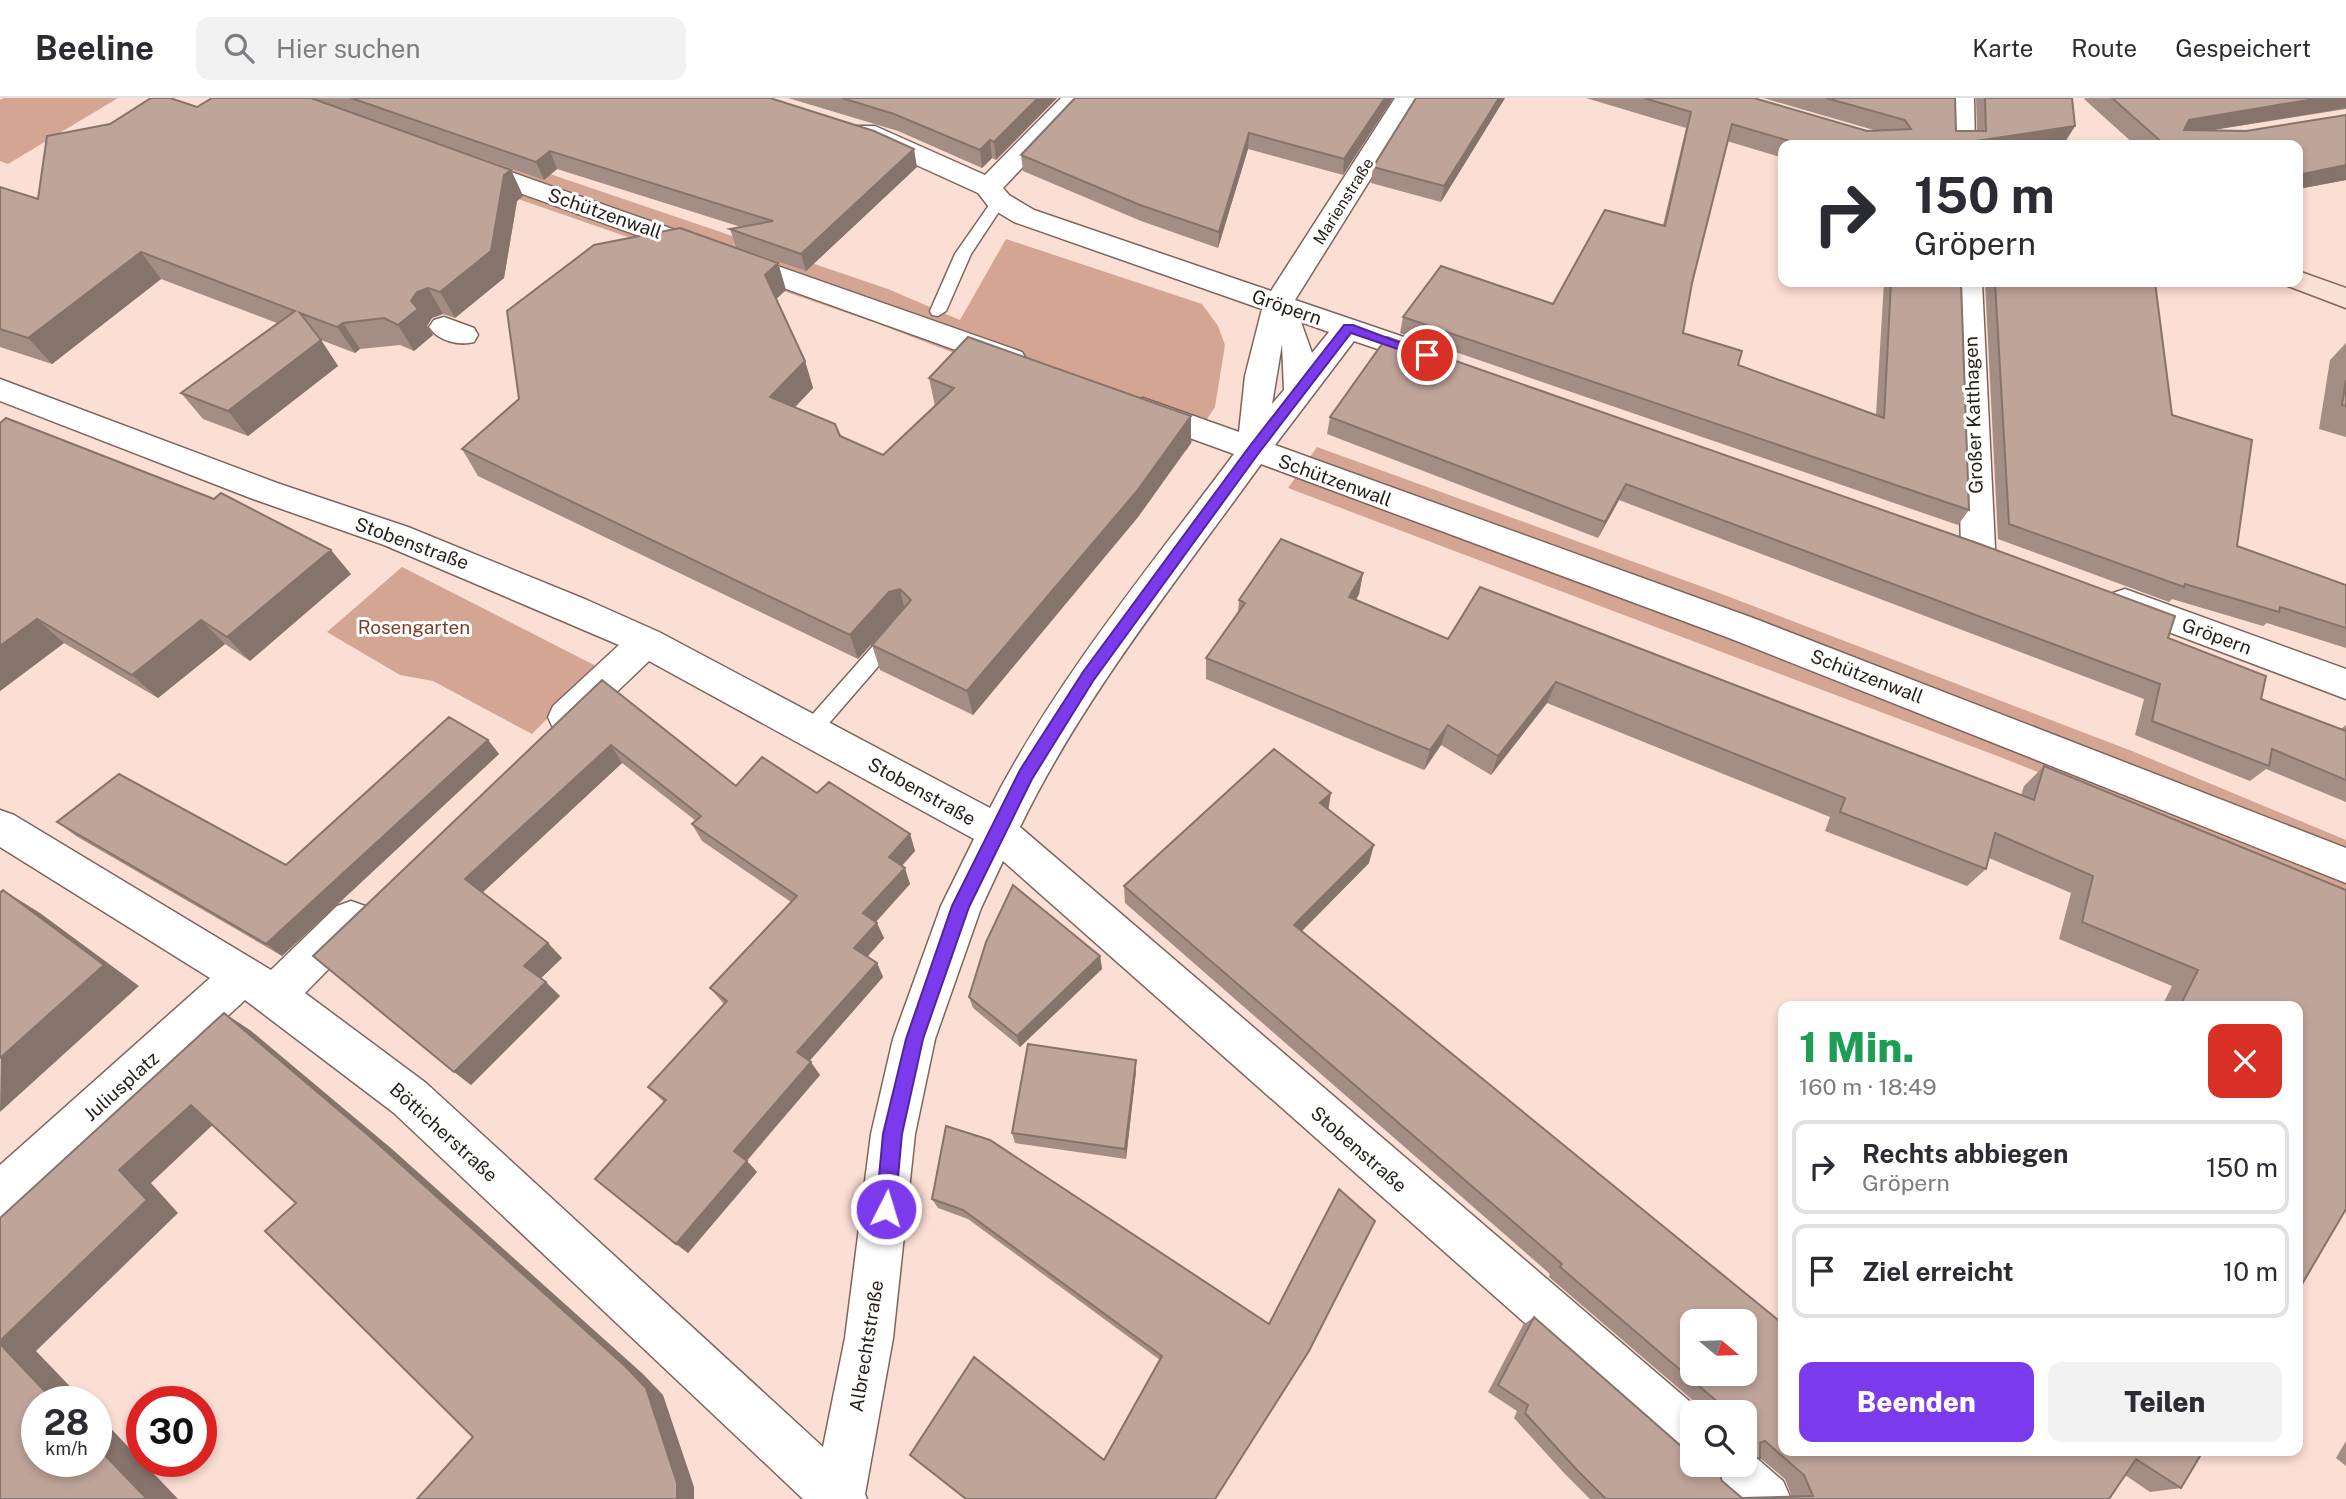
<!DOCTYPE html>
<html lang="de">
<head>
<meta charset="utf-8">
<style>
	:root { --surface:#fff; --page:#f2f2f3; --text:#2b2b33; --muted:#7c7c81; --line:#e1e1e2; --accent:#7c3aed }
	body { margin:0; font-family:"Public Sans",sans-serif; background:var(--page); color:var(--text); height:100vh; display:flex; flex-direction:column; font-size:26px; white-space:nowrap }
	* { box-sizing:border-box; margin:0 }
	p { font-size:23px; color:var(--muted) }
	.icon { flex:none; width:38px; height:38px; fill:none; stroke:currentColor; stroke-width:2; stroke-linecap:round; stroke-linejoin:round }
	.map { position:relative; flex:1; overflow:hidden }
	.panel { position:absolute; left:1778px; top:903px; width:525px; height:455px; display:flex; flex-direction:column; background:var(--surface); border-radius:14px; box-shadow:0 4px 10px #0003 }
	.panel>* { flex:none }
	.top-card { position:absolute; left:1778px; top:42px; width:525px; height:147px; border-radius:14px; box-shadow:0 4px 10px #0003; background:#fff; color:var(--text); overflow:hidden }
	.needle { width:46px; rotate:109deg }
	.tools { position:absolute; left:1680px; top:1211px; display:grid; gap:14px }
	.tools a { display:grid; place-items:center; width:77px; height:77px; border-radius:14px; background:var(--surface); box-shadow:0 4px 10px #0003; font-size:35px }
	.speed { position:absolute; left:21px; top:1288px; display:flex; gap:14px; font-size:35px; font-weight:700; text-align:center }
	.speed>* { display:grid; place-content:center; width:91px; height:91px; border-radius:50%; background:var(--surface); box-shadow:0 4px 10px #0003; line-height:1 }
	.speed small { font-size:18px; font-weight:400 }
	.speed .limit { border:10px solid #d22; background:#fff; color:#111 }
	.pin { position:absolute; display:grid; place-items:center; width:60px; height:60px; color:#fff; margin:-30px; border:4px solid #fff; border-radius:50%; box-shadow:0 2px 7px #0007 }
	.me { position:absolute; width:77px; margin:-38px; rotate:5deg; stroke-linejoin:round; filter:drop-shadow(0 0 5px #0008) }
	.turn { display:flex; align-items:center; gap:24px; height:147px; padding:0 21px; font-size:32px }
	.turn .icon { width:91px; height:91px; stroke-width:2.5 }
	.turn b { display:block; font-size:49px; line-height:60px }
	.round { display:grid; place-items:center; flex:none; width:74px; height:74px; border-radius:14px; background:var(--page) }
	.overview { display:flex; align-items:center; justify-content:space-between; height:119px; padding:0 21px }
	h1 { font-size:42px; font-weight:800; line-height:52px; color:#1e9e55 }
	.button { display:flex; gap:14px; margin-top:auto; padding:14px 21px }
	.button a { flex:1; height:80px; border-radius:14px; background:var(--accent); color:#fff; font-size:28px; font-weight:800; line-height:80px; text-align:center }
	.button a+a { background:var(--page); color:var(--text) }
	ul { padding:0; list-style:none }
	li { display:flex; align-items:center; gap:21px; height:94px; margin:0 14px 10px; padding:0 7px; border:4px solid var(--line); border-radius:14px }
	li div { flex:1 }
	li b { display:block; font-size:26px }
	li em { font-style:normal }
	header { display:flex; align-items:center; gap:42px; box-sizing:border-box; height:98px; padding:0 35px; background:var(--surface); border-bottom:2px solid var(--line) }
	header strong { font-size:33px }
	nav { display:flex; gap:38px; margin-inline-start:auto; font-size:24px }
	.search { width:490px; height:63px; background:var(--page); display:flex; align-items:center; gap:18px; box-sizing:border-box; padding:0 24px; border-radius:14px; color:var(--muted); font-size:26px }
	.map>svg:first-child { display:block }
</style>
</head>
<body>
<header>
<strong>Beeline</strong>
<div class="search"><svg class="icon" aria-label="search" viewBox="0 0 24 24"><circle cx="10" cy="10" r="6"/><path d="M15 15l6 6"/></svg>Hier suchen</div>
<nav><a>Karte</a><a>Route</a><a>Gespeichert</a></nav>
</header>
<div class="map">
<svg width="2346" height="1401" viewBox="0 0 2346 1401">
	<rect width="100%" height="100%" fill="#fbded4"/>
	<path fill="#d5a594" d="M4 0H118L8 66 0 63V2Z
		M326 0 888 191 960 222 1006 141 1202 206 1218 228 1225 247 1215 309 1186 353 1173 339 876 225 495 93Z
		M1317 349 1714 493 2132 653 2346 742V797L2000 659 1288 390Z
		M402 469 598 569 532 636 433 583 400 577 327 534Z"/>
	<g fill="none" stroke-linecap="round" stroke-linejoin="round">
		<g stroke="#7e655c" stroke-width="3">
			<path id="lane" d="M999 99 1006 103 971 156 946 213 938 218 932 217 930 213 955 156 994 100Z
				M894 529 901 532 904 537 901 542 818 638H804L801 632 804 626 887 532Z"/>
		</g>
		<g stroke="#7e655c" stroke-width="3">
			<path id="street" d="M1061 0H1088L1003 90 1009 97 1034 112 1271 193 1395 0H1421L1295 202 1445 253 1449 260 1445 267 1434 270 1354 243 1275 347 1753 520 2346 750V785L1729 540 1261 366C1176 484 1083 599 1020 729L1702 1314H1692V1364L1674 1357 1003 763 981 810 935 941 915 1036 893 1240 865 1396 867 1401H803L394 1015 245 902 16 1114 0 1121V1067L210 880 0 749V712L14 717 271 872 337 808 351 803 365 808 371 821 365 834 305 895 426 985 823 1349 845 1240 871 1036 893 941 941 808 974 741 649 563 579 630 566 634 553 630 548 619 553 608 619 547 384 447 253 401 0 303V281L277 385 408 429 587 502 659 534 990 710C1055 583 1148 471 1234 356L1132 319 1127 311 1132 303 1143 300 1239 334 1245 278 1262 211 1014 124 989 109 978 95 857 40 853 34 857 28H875L985 77ZM1301 224 1329 234 1312 255ZM1282 246 1284 292 1272 306Z
				M1948 0H1974L1975 47H1949Z
				M468 59 1022 254 1026 261 1022 268 1011 271 1000 268 459 73 455 67 459 61Z
				M1954 184H1982L1995 450 1990 459 1978 463 1966 459 1961 450Z
				M444 219 474 230 478 237 474 244C459 248 438 243 429 229L434 222Z
				M2125 491 2346 571V601L2113 513 2108 504 2113 495Z
				M1745 1350 1783 1383 1791 1401H1726L1707 1385 1700 1367H1745Z"/>
		</g>
		<g stroke="#7e655c" stroke-width="3">
			<path id="secondary" d="M2298 173 2346 190V210L2288 188 2285 184H2298Z"/>
		</g>
		<use href="#lane" fill="#fff" fill-rule="evenodd"/>
		<use href="#street" fill="#fff" fill-rule="evenodd"/>
		<use href="#secondary" fill="#fae1d8" fill-rule="evenodd"/>
	</g>
	<path fill="#a48d84" d="M212 0H770L917 69 806 173 736 149 730 131 741 129 557 71 544 82 356 16 511 72 523 98 517 103 504 180 455 220 443 216 432 220 427 228 433 237 414 253 400 247 360 251 355 255 321 242 338 268 248 338 203 321 181 295 277 225 161 181 52 266 0 249V89L38 101Z
		M788 0H1057L996 62 992 60 982 70 898 33Z
		M1393 0 1343 77 1248 51 1218 150 1141 123 1023 73 1021 57Z
		M1505 0 1441 104 1371 85 1373 69Z
		M1586 0H1754L1867 33H1877L1763 0H1955L1956 33H1977L1976 0H2072L2075 28 2065 44 2046 47H1783V60L1727 43 1692 185 1683 235 1738 267 1876 317 1884 184H1961L1969 412 1958 427 1400 235 1403 219 1553 206 1663 127 1686 30Z
		M2085 0H2346V11L2213 32 2246 33 2346 17V82L2298 91V47H2135L2084 1Z
		M778 165 786 192 776 201 805 263 813 290 795 309 840 338 883 357 935 308 929 280 1191 318V345L1138 419 973 617 880 572 872 547 891 524 858 561 478 378 462 351Z
		M1985 184H2155L2172 317 2237 448 2346 487V550L2267 525 2263 528 2172 501 2169 504 1998 441Z
		M1387 239 2168 540 2261 601 2341 631 2346 627V704L2266 671 2250 683 2135 637 2144 601 1619 402 1598 440 1327 336 1330 319Z
		M2346 245V339L2319 331 2330 262Z
		M0 325 351 476 250 563 225 546 158 600 64 545 0 593Z
		M1363 475 1359 496 1356 502 1448 541 2021 697 2024 688 2044 668 2298 908H2162L2172 888 2059 841 2071 795 1989 760 1986 771 1967 788 1825 733 1830 719 1547 605 1491 677 1441 647 1424 672 1206 581V560L1238 515 1239 502Z
		M602 582 736 688 817 695 910 736 915 753 902 768 910 786 876 824 884 840 867 858 877 865 883 879 809 963 820 977 747 1063 757 1074 688 1155 664 1004 648 989 724 906 710 890 791 804 702 743 692 726 696 723 622 665 483 794 562 860 541 880 560 898 471 987 313 858Z
		M488 642 499 656 282 858 76 738 57 724 286 767Z
		M1328 711 1369 765 1302 833 1783 1353H2203L2181 1390 2150 1394 2125 1377 2109 1401H1590L1564 1375 1514 1320 1517 1313 1488 1294 1523 1227 1534 1219 1689 1355 1742 1400 1792 1399 1785 1381 1760 1360 1745 1364V1314H1701L1704 1313V1312L1549 1179 1550 1176 1125 805 1124 788Z
		M1100 858 1102 871 1020 949 973 910 969 899Z
		M1136 962V973L1126 1061 1015 1045 1012 1035Z
		M932 1101 1269 1226 1104 1362 1160 1262 968 1121 938 1110Z
		M2346 1343V1368L2336 1360Z"/>
	<path fill="#86736c" d="M1038 0H1057L996 62 994 44Z
		M1385 0H1393L1343 77 1344 61Z
		M1499 0H1505L1441 104 1444 88Z
		M2320 0H2346V10L2177 38 2189 22Z
		M2075 28 2065 44 2046 47H1949Z
		M1249 35 1248 51 1218 150 1219 134Z
		M990 42 992 60 982 70 980 52Z
		M914 51 917 69 806 173 801 156Z
		M550 53 557 71 544 82 536 64Z
		M2346 67V82L2298 91V77Z
		M511 72 523 98 517 103 504 180 455 220 440 194 504 77Z
		M141 154 161 181 52 266 28 240Z
		M778 165 786 192 773 204 765 177Z
		M428 190 443 216 432 220 427 228 433 237 414 253 398 227 417 194Z
		M343 225 360 251 355 255 337 229Z
		M321 242 338 268 248 338 228 313Z
		M805 263 813 290 779 326 770 299Z
		M1191 318V345L1138 419 973 617 967 593Z
		M1626 386 1619 402 1598 440 1605 424Z
		M331 452 351 476 250 563 227 539Z
		M1363 475 1359 496 1345 521 1349 499Z
		M900 491 906 517 896 519 858 561 850 537 889 494Z
		M37 521 64 545 0 593V548Z
		M201 522 225 546 158 600 132 577Z
		M1556 584 1547 605 1491 677 1498 658Z
		M1448 627 1441 647 1424 672 1430 652Z
		M488 642 499 656 282 858 266 846Z
		M611 647 622 665 481 796 465 781Z
		M1331 695 1328 714 1320 705Z
		M910 736 915 753 895 775 889 759Z
		M1374 747 1369 765 1291 844 1294 827Z
		M905 770 910 786 870 830 863 815Z
		M3 792 40 815 139 888 0 1014Z
		M877 825 884 840 862 865 854 850Z
		M548 845 562 860 539 882 524 868Z
		M1100 858 1102 871 1020 949 1017 938Z
		M877 865 883 879 806 967 797 954Z
		M546 884 560 898 471 987 454 974Z
		M224 915 250 932 392 1051 643 1276 663 1297 694 1389V1401H677Z
		M1136 962V973L1126 1061 1125 1051Z
		M811 964 820 977 745 1064 734 1053Z
		M191 1007 219 1021 151 1085 178 1115 36 1253 85 1304H55L0 1246V1243L119 1072Z
		M747 1063 757 1074 688 1155 676 1146Z
		M96 1315 178 1401H147L96 1348Z"/>
	<path fill="#bfa49a" stroke="#86736c" stroke-width="2" fill-rule="evenodd" d="M151 0H170L197 9 212 0H311L511 72 504 77 491 153 440 194 428 190 417 194 411 203 418 211 398 227 384 220 343 225 337 229 300 215 321 242 228 313 181 295 295 213 141 154 28 240 0 231V89L38 101 47 38 110 26Z
		M351 0H770L874 33 914 51 801 156 730 131 773 123 550 53 536 64Z
		M842 0H1038L994 44 990 42 980 52 894 16Z
		M1075 0H1385L1344 61 1249 35 1219 134 1140 107 1021 57Z
		M1416 0H1499L1444 88 1373 69Z
		M1644 0H1754L1867 33 1911 31 1905 22 1826 0H1955L1956 33H1986L1985 0H2072L2075 28 1949 47H1803L1732 26 1692 185 1683 235 1742 253 1738 267 1884 320 1891 184H1961L1969 412 1403 219 1441 168 1553 206 1605 112 1665 128 1691 14Z
		M2112 0H2320L2189 22 2184 32 2246 33 2346 17V67L2298 77V47H2165Z
		M680 130 778 165 765 177 805 263 770 299 835 326 840 338 883 357 954 290 929 280 968 239 1191 318 1137 393 967 593 872 547 911 502 900 491 889 494 850 537 462 351 519 301 507 213 594 147Z
		M1995 184H2155L2172 317 2252 342 2237 448 2346 487V530L2280 509 2279 514 2185 486 2184 489 2009 426Z
		M1387 239 1977 445 2175 518 2168 540 2266 578 2261 601 2346 633V682L2272 651 2269 668 2152 623 2160 586 1626 386 1605 424 1330 319Z
		M2346 282V308L2342 307Z
		M6 320 214 401 221 395 331 452 227 539 201 522 132 577 37 521 0 548V325Z
		M1281 441 1363 475 1349 499 1448 541 1480 489 2034 702 2044 668 2346 792V1111L2298 1193V908H2180L2198 872 2082 824 2093 778 1995 735 1986 771 1840 714 1845 700 1556 584 1498 658 1448 627 1430 652 1206 560 1245 505 1239 502Z
		M602 582 736 688 762 659 817 695 829 684 910 736 889 759 905 770 863 815 877 825 854 850 877 865 797 954 811 964 734 1053 747 1063 676 1146 595 1081 666 1002 648 989 727 903 710 890 797 798 692 726 701 718 611 647 465 781 548 845 524 868 546 884 454 974 313 858Z
		M449 619 488 642 266 846 57 724 119 676 286 767Z
		M1274 651 1331 695 1320 705 1374 747 1294 827 1783 1226V1353H2203L2181 1390 2136 1361 2109 1401H1606L1576 1371 1525 1315 1528 1307 1498 1287 1534 1219 1689 1355 1692 1356V1367H1716L1722 1383 1742 1400 1813 1398 1804 1377 1765 1343 1760 1345V1360H1745V1314H1711V1311L1720 1310V1306L1560 1169 1562 1166 1124 788ZM1692 1223H1745V1276H1692Z
		M1013 787 1100 858 1017 938 969 899 986 844Z
		M3 792 104 867 0 960V795Z
		M224 915 368 1037 625 1268 646 1290 677 1385V1401H417L473 1339 265 1133 296 1105 191 1007 119 1072 147 1102 0 1243V1120Z
		M1028 946 1136 962 1125 1051 1012 1035Z
		M946 1028 990 1042 1269 1226 1339 1091 1375 1123 1309 1253 1215 1401H966L910 1357 974 1259 1104 1362 1162 1258 963 1112 932 1101Z
		M0 1246 55 1304H37V1363H96V1348L147 1401H0Z"/>
	<path fill="#7c3aed" stroke="#51269a" stroke-width="2" d="M1344 227H1353L1433 257 1427 261 1351 235 1258 356 1093 583 1032 681 969 809 923 941 902 1036 895 1111 892 1118 886 1120 879 1118 876 1111 883 1036 906 941 952 808 1020 672 1083 574 1249 349Z"/>
	<g text-anchor="middle" stroke-width="6" stroke-linejoin="round" paint-order="stroke">
		<g font-size="16" fill="#281e1a" stroke="#fff">
			<text transform="translate(1343 103) rotate(-58)" y="6">Marienstraße</text>
		</g>
		<g font-size="19" fill="#281e1a" stroke="#fff">
			<text transform="translate(605 115) rotate(19)" y="7">Schützenwall</text>
			<text transform="translate(1287 209) rotate(19)" y="7">Gröpern</text>
			<text transform="translate(1973 317) rotate(-92)" y="7">Großer Katthagen</text>
			<text transform="translate(1335 382) rotate(20)" y="7">Schützenwall</text>
			<text transform="translate(412 445) rotate(20)" y="7">Stobenstraße</text>
			<text transform="translate(2217 538) rotate(20)" y="7">Gröpern</text>
			<text transform="translate(1867 578) rotate(21)" y="7">Schützenwall</text>
			<text transform="translate(922 693) rotate(29)" y="7">Stobenstraße</text>
			<text transform="translate(121 988) rotate(-42)" y="7">Juliusplatz</text>
			<text transform="translate(444 1034) rotate(42)" y="7">Bötticherstraße</text>
			<text transform="translate(1359 1051) rotate(41)" y="7">Stobenstraße</text>
			<text transform="translate(866 1248) rotate(-81)" y="7">Albrechtstraße</text>
		</g>
		<g font-size="19" fill="#7d3f27" stroke="#fff">
			<text x="414" y="536">Rosengarten</text>
		</g>
	</g>
</svg>
<div class="tools">
<a><svg class="needle" viewBox="-14 -14 28 28"><path d="M0-13l5 13h-10z" fill="#e53935"/><path d="M0 13l5-13h-10z" fill="#7c7c81"/></svg></a>
<a><svg class="icon" aria-label="search" viewBox="0 0 24 24"><circle cx="10" cy="10" r="6"/><path d="M15 15l6 6"/></svg></a>
</div>
<div class="speed"><div>28<small>km/h</small></div><div class="limit">30</div></div>
<div class="pin" style="left:1427px;top:257px;background:#d93025"><svg class="icon" aria-label="arrive" viewBox="0 0 24 24"><path d="M6 21V4h12l-3 4 3 4H6"/></svg></div>
<svg class="me" style="left:886px;top:1111px" viewBox="-20 -20 40 40"><circle r="17" fill="#7c3aed" stroke="#fff" stroke-width="3"/><path d="M0-11L8 9 0 5-8 9z" fill="#fff"/></svg>
<div class="top-card">
<div class="turn"><svg class="icon" aria-label="right" viewBox="0 0 24 24"><path d="M7 20v-9h11M14 6l5 5-5 5"/></svg><div><b>150 m</b>Gröpern</div></div>
</div>
<section class="panel">
<div class="overview"><div><h1>1 Min.</h1><p>160 m · 18:49</p></div><a class="round" style="background:#d93025;color:#fff"><svg class="icon" aria-label="close" viewBox="0 0 24 24"><path d="M6 6l12 12M18 6L6 18"/></svg></a></div>
<ul>
<li><svg class="icon" aria-label="right" viewBox="0 0 24 24"><path d="M7 20v-9h11M14 6l5 5-5 5"/></svg><div><b>Rechts abbiegen</b><p>Gröpern</p></div><em>150 m</em></li>
<li><svg class="icon" aria-label="arrive" viewBox="0 0 24 24"><path d="M6 21V4h12l-3 4 3 4H6"/></svg><div><b>Ziel erreicht</b></div><em>10 m</em></li>
</ul>
<div class="button"><a>Beenden</a><a>Teilen</a></div>
</section>
</div>
</body>
</html>
